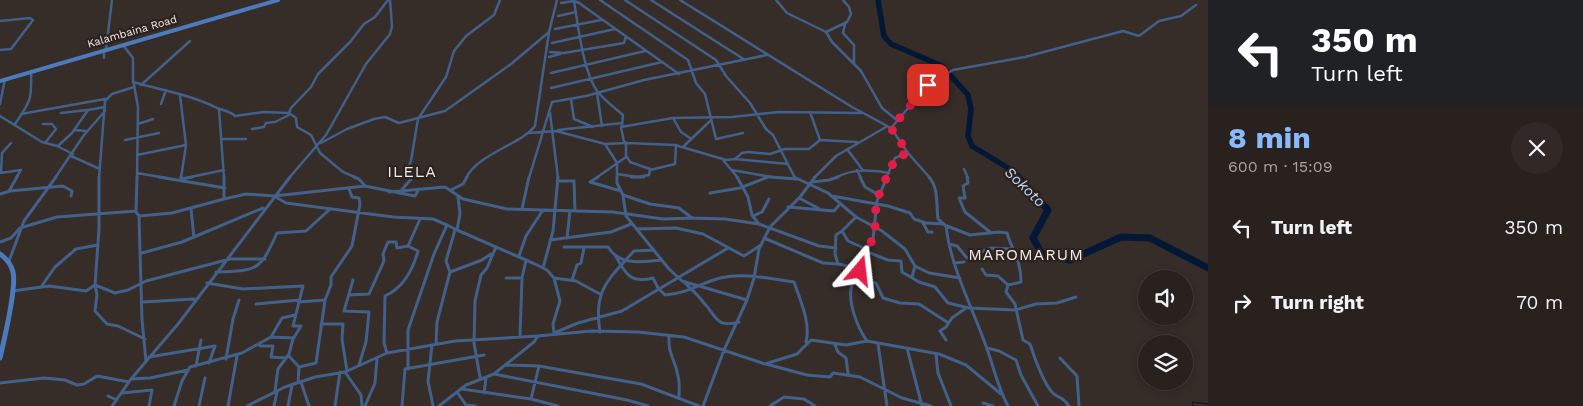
<!DOCTYPE html>
<html lang="en">
<head>
<meta charset="utf-8">
<style>
	:root { --surface:#28211e; --page:#302927; --text:#f1f3f6; --muted:#a5a3a4; --line:#443e3c; --accent:#89bafc }
	body { margin:0; font-family:"Work Sans",sans-serif; background:var(--page); color:var(--text); height:100vh; display:flex; flex-direction:column; font-size:19px; white-space:nowrap }
	* { box-sizing:border-box; margin:0 }
	p { font-size:16px; color:var(--muted) }
	.icon { flex:none; width:28px; height:28px; fill:none; stroke:currentColor; stroke-width:2; stroke-linecap:round; stroke-linejoin:round }
	.map { position:relative; flex:1; overflow:hidden }
	.panel { display:flex; flex-direction:column; background:var(--surface); width:375px }
	.panel>* { flex:none }
	.guide { background:#202124; color:#fff; overflow:hidden }
	.buttons { position:absolute; left:1138px; top:270px; display:grid; gap:10px }
	.buttons a { display:grid; place-items:center; width:55px; height:55px; border-radius:50%; background:var(--surface); box-shadow:0 2px 8px #0003,0 0 0 1px var(--line); font-size:25px }
	.pin { position:absolute; display:grid; place-items:center; width:42px; height:42px; color:#fff; margin:-21px; border-radius:10px; box-shadow:0 2px 8px #0006 }
	.me { position:absolute; width:55px; margin:-28px; rotate:17deg; stroke-linejoin:round; filter:drop-shadow(0 0 4px #0008) }
	.turn { display:flex; align-items:center; gap:18px; height:105px; padding:0 20px; font-size:22px }
	.turn .icon { width:65px; height:65px; stroke-width:2.5 }
	.turn b { display:block; font-size:35px; line-height:42px }
	.round { display:grid; place-items:center; flex:none; width:52px; height:52px; border-radius:26px; background:var(--page) }
	.summary { display:flex; align-items:center; justify-content:space-between; height:85px; padding:0 20px }
	h1 { font-size:30px; font-weight:700; line-height:38px; color:var(--accent) }
	ul { padding:0; list-style:none }
	li { display:flex; align-items:center; gap:15px; height:75px; padding:0 20px }
	li div { flex:1 }
	li b { display:block; font-size:19px }
	li em { font-style:normal }
	main { display:flex; flex:1; min-height:0 }
	.map>svg:first-child { display:block }
</style>
</head>
<body>
<main>
<div class="map">
<svg width="1208" height="406" viewBox="0 0 1208 406">
	<rect width="100%" height="100%" fill="#362c28"/>
	<g fill="none" stroke-linecap="round" stroke-linejoin="round">
		<path stroke="#031836" stroke-width="1" d="M1193 406 1192 402 1208 404"/>
		<path stroke="#031836" stroke-width="5.5" d="M878 0 884 36 891 44 942 66 968 95 971 109 968 136 972 146 1013 171 1019 178"/>
		<path stroke="#031836" stroke-width="7" d="M1018 177 1048 210 1033 238 1042 254 1070 260 1121 237 1150 238 1208 268"/>
		<path stroke="#42618a" stroke-width="2.5" d="M600 0 688 60 696 83 705 94 716 139 743 133
			M625 0 716 60 726 76 750 103 766 129 773 135 795 178
			M651 0 745 60
			M680 0 852 107 891 128 908 153 930 178
			M776 0 787 13 826 32 832 42 861 71 882 108 898 121
			M574 1C578 25 583 71 597 91 604 100 615 108 623 115L622 126
			M561 3 574 1 579 3 679 74
			M558 16 576 12
			M0 21 30 18 33 20 11 49 0 50
			M845 24 843 33 854 45V63
			M555 29 601 20
			M826 32 847 22 851 14 849 7 843 0
			M552 43 615 29
			M123 45 133 58V79L138 107 137 178
			M106 49 112 0
			M104 50V58
			M550 52 564 53 624 43 626 36
			M549 57 560 54
			M551 73 645 51
			M133 82C161 90 191 95 217 108 224 111 230 111 235 116L264 112 289 113 291 108 311 87 318 74 350 42 364 24 375 17 388 0
			M141 85 190 41
			M551 88 662 62
			M597 93 602 126
			M571 99 574 119 593 127
			M0 104 5 79
			M161 104 166 90
			M219 109 224 178
			M810 112 820 140
			M61 113 87 110
			M289 113 296 118 297 127 311 135 320 153 343 172 357 178
			M550 113 558 178
			M21 114 105 99
			M0 116 42 142 57 146 73 154
			M673 118 681 132 690 138
			M15 124C31 101 32 99 31 71
			M43 124H52L56 129 45 143
			M138 124 153 119
			M891 128 928 85 953 70 1025 57 1123 31 1139 36 1159 21 1181 16 1196 5
			M252 129 264 127 266 123 275 122 289 115
			M74 130 86 131
			M558 130 622 123
			M528 133 556 131 605 144 617 163V178
			M221 139H246
			M125 140 159 133
			M857 142 820 140 809 149H785L770 154 748 152 742 153 735 159 726 160 675 145 627 143 624 142 621 127 673 118 732 117 779 112 861 113
			M321 143 347 129 374 119 385 117 399 123 445 111 511 64 549 32
			M58 146 72 133 88 110 105 107
			M683 147 710 121
			M847 149 862 169
			M137 155 186 145 180 95
			M71 156 100 169
			M735 159 788 164
			M723 160 738 178
			M964 169 968 178
			M650 170 675 164 676 145
			M732 170 777 178
			M857 170 861 178
			M0 173 21 170 16 178
			M1 173 2 153 11 143
			M137 173 166 178
			M617 174 637 177 649 175 650 169 630 162 627 157
			M55 178 84 135 105 111
			M99 178 105 101 112 94 134 87
			M181 178 186 145
			M186 178 224 170
			M289 178 326 135 366 64 390 34 392 26 390 0
			M412 178 405 176 411 161 418 119 446 77 454 51 466 36 494 15 500 0
			M466 178C479 153 520 145 535 126L549 32 557 0
			M529 178 552 102 586 96 644 80 767 55
			M596 178 626 157V143L605 144
			M766 178 768 177
			M814 178 836 156 886 127
			M835 178C854 168 869 170 889 173
			M886 178 895 158 908 153"/>
		<path stroke="#42618a" stroke-width="3" d="M137 177 136 212 139 216 142 320 146 361
			M159 177 225 188
			M181 177V179L192 177
			M354 177 359 179 365 186 415 196 419 189
			M598 177 590 182 621 191
			M617 177V183L623 195 626 216 669 269 682 281 747 300
			M631 177H644
			M737 177 748 197 752 215 758 223
			M770 177 797 179
			M794 177 828 193 856 217 882 231 905 249 915 266 929 273 960 278
			M860 177 865 187 879 195
			M887 177 877 201 873 239 860 263 864 281 876 283 883 298 900 303 919 304 947 322
			M929 177C939 189 936 204 938 219L946 226C951 269 973 308 987 349 994 368 998 388 1008 406
			M967 177 968 183 963 186 965 198H959L965 212 990 232
			M557 181H574L575 211
			M812 182 829 180 838 177
			M451 190 463 184 467 177
			M9 191 17 177
			M389 192 445 187 463 199 507 209 613 212 663 219 694 218
			M399 193 412 178 408 177
			M710 193 740 188 768 177
			M0 194 10 191 63 186 72 191 71 196
			M623 195 650 204 679 208 692 218 725 219 759 224 819 246 836 248
			M274 196 286 203 393 217 433 219 447 225 434 254 408 330V369
			M458 196 460 214 457 230 535 264 547 270 554 278 576 281 600 294
			M832 196 888 206 910 213 914 219 926 223 944 224
			M799 198 818 208
			M224 199 246 194 274 196 365 186
			M788 207 834 211 840 204
			M191 209 194 237
			M522 209 529 177
			M139 216 172 213 224 199V177
			M753 216 762 212 769 199
			M856 217 842 231 848 241 866 249
			M923 223 928 232H932
			M947 226 970 235 999 232 1007 233C1013 253 1021 259 1021 282L1008 285 1006 292 1015 304 1023 340 1030 344C1034 356 1044 386 1054 394 1062 400 1061 395 1069 406
			M637 229 676 228 703 234 744 256 761 245
			M842 231 836 235 835 254 838 264 858 268
			M567 238 570 211
			M764 238 823 263 838 264
			M550 240 611 232 631 224
			M0 242 11 238 20 228 57 217 136 211
			M949 244 957 246 967 258 991 248 1012 249
			M564 247H608C620 266 641 262 661 260
			M865 251 888 260 901 261 902 272 919 282 935 287 948 303 969 308 1015 310 1036 304 1057 303 1076 297
			M142 253 182 242 263 208
			M615 255C625 273 630 284 653 278L658 288 665 295C686 294 701 283 720 278 745 272 770 279 794 282 800 300 811 323 806 342
			M519 256 526 236 543 210
			M9 261 24 221 56 177
			M954 263 964 262
			M543 268 553 231 558 177
			M982 269 986 275 998 276 1008 285
			M216 272C257 271 260 271 277 233L306 231 329 210
			M450 272 482 260 491 254
			M912 277 915 266
			M506 278H522
			M554 278 560 301 553 324 554 333 578 323 622 311 728 248
			M353 280 344 311 369 312 366 342 359 365
			M572 280 577 265 581 263 584 248
			M864 281 852 284C847 301 857 327 867 341
			M684 282C691 289 698 295 704 303 717 317 716 328 739 322
			M207 283 243 289 303 286 293 326H301
			M41 287 55 267 76 249 98 245
			M12 291 49 286 86 291 95 285 99 229V177
			M349 295 369 294 384 261 383 254 388 242H396L397 248 408 246
			M143 302 194 299
			M298 302 325 300
			M256 304 299 300
			M321 324H343L342 339 347 371
			M600 332C593 290 608 280 634 251L654 250
			M520 335 522 278 526 260
			M669 336C668 356 675 358 678 376 680 383 679 390 679 397
			M271 337 282 318 295 315
			M145 339 118 326 107 324 95 311 97 295 95 285 115 293 128 290 146 281 230 259H265
			M946 340 940 331 946 327 952 318 966 308
			M436 344 437 322 450 272 446 261 455 230H457L447 225
			M878 344 887 406
			M432 345 428 381 433 406
			M835 345 838 352 846 358 848 373
			M260 346H273L271 357 286 358
			M907 348 922 406
			M987 348 999 351 1016 360 1021 375 1038 406
			M387 353 384 343 385 296C403 288 413 269 418 251L408 246 420 219
			M936 354 938 373 951 406
			M288 355 299 367
			M149 357 215 346 209 363
			M1060 358 1077 376 1079 406
			M226 359 233 319 239 300
			M766 364 807 375 830 377 833 373 860 377 902 398 931 406
			M505 365 539 366 531 399
			M196 366 201 340
			M539 366 641 384 699 406
			M345 372 361 395 362 406
			M494 374 627 400 648 406
			M131 379 150 378 188 370
			M482 379 480 377 474 343 475 301 481 275 487 268 496 247
			M301 382 309 406
			M0 383 44 378 65 380 77 385 84 384 97 376 129 382
			M298 383 299 367 316 363 325 300 331 285V277L352 246 360 204 359 198 352 197 349 189
			M462 389 531 399 558 406
			M275 391 278 369 289 354 293 339 301 326
			M457 392 466 405 475 406
			M122 393 152 390 149 406
			M484 393 486 378
			M108 396 117 400
			M983 403 993 406
			M112 406 131 379 178 324 290 177
			M174 406 182 381 190 367 242 353 271 337 294 338
			M199 406 205 378
			M228 406 237 356
			M247 406 285 387 315 377 345 372 387 353 455 341 538 336
			M274 406 277 392
			M288 406 292 385
			M335 406 340 372
			M365 406 375 383 377 358
			M402 406 405 369 484 355
			M439 406 466 385 494 374 534 342 538 336 591 331 638 332 684 337 765 364 797 354 811 340 846 345 867 341 939 354 966 365 1001 394
			M703 406 724 350 747 300 754 278 759 249 770 227 800 197 815 177
			M770 406 784 397 804 399 815 406"/>
		<path stroke="#4b7bbd" stroke-width="4" d="M0 81 278 0"/>
		<path stroke="#4b7bbd" stroke-width="5" d="M0 254C7 259 11 264 13 272 17 288 4 340 0 358"/>
	</g>
	<g fill="none" stroke-linecap="round" stroke-linejoin="round">
		<path stroke="#e11d48" stroke-width="9" stroke-dasharray="0 16.2" d="M860 271C856 259 868 250 872 240 877 230 874 213 877 201 881 186 890 173 895 158L908 153 891 128 928 85"/>
	</g>
	<g text-anchor="middle" stroke-width="4.5" stroke-linejoin="round" paint-order="stroke">
		<g font-size="11" fill="#f2ebe8" stroke="#2c221e">
			<text transform="translate(132 31) rotate(-16)" y="4">Kalambaina Road</text>
		</g>
		<g font-size="15" font-style="italic" fill="#bed7fa" stroke="#2c221e">
			<text transform="translate(1025 187) rotate(44)" y="5">Sokoto</text>
		</g>
		<g font-size="16" letter-spacing="1" fill="#f2ebe8" stroke="#2c221e">
			<text x="412" y="177">ILELA</text>
			<text x="1026" y="260">MAROMARUM</text>
		</g>
	</g>
</svg>
<div class="buttons">
<a><svg class="icon" aria-label="sound" viewBox="0 0 24 24"><path d="M4 9h4l5-4v14l-5-4H4zM17 9q2 3 0 6"/></svg></a>
<a><svg class="icon" aria-label="layers" viewBox="0 0 24 24"><path d="M12 4l9 5-9 5-9-5zM3 14l9 5 9-5"/></svg></a>
</div>
<div class="pin" style="left:928px;top:85px;background:#d93025"><svg class="icon" aria-label="arrive" viewBox="0 0 24 24"><path d="M6 21V4h12l-3 4 3 4H6"/></svg></div>
<svg class="me" style="left:860px;top:271px" viewBox="-20 -20 40 40"><path d="M0-17L14 15 0 8-14 15z" fill="#e11d48" stroke="#fff" stroke-width="4"/></svg>
</div>
<section class="panel">
<div class="guide">
<div class="turn"><svg class="icon" aria-label="left" viewBox="0 0 24 24"><path d="M17 20v-9H6M10 6l-5 5 5 5"/></svg><div><b>350 m</b>Turn left</div></div>
</div>
<div class="summary"><div><h1>8 min</h1><p>600 m · 15:09</p></div><a class="round"><svg class="icon" aria-label="close" viewBox="0 0 24 24"><path d="M6 6l12 12M18 6L6 18"/></svg></a></div>
<ul>
<li><svg class="icon" aria-label="left" viewBox="0 0 24 24"><path d="M17 20v-9H6M10 6l-5 5 5 5"/></svg><div><b>Turn left</b></div><em>350 m</em></li>
<li><svg class="icon" aria-label="right" viewBox="0 0 24 24"><path d="M7 20v-9h11M14 6l5 5-5 5"/></svg><div><b>Turn right</b></div><em>70 m</em></li>
</ul>
</section>
</main>
</body>
</html>
